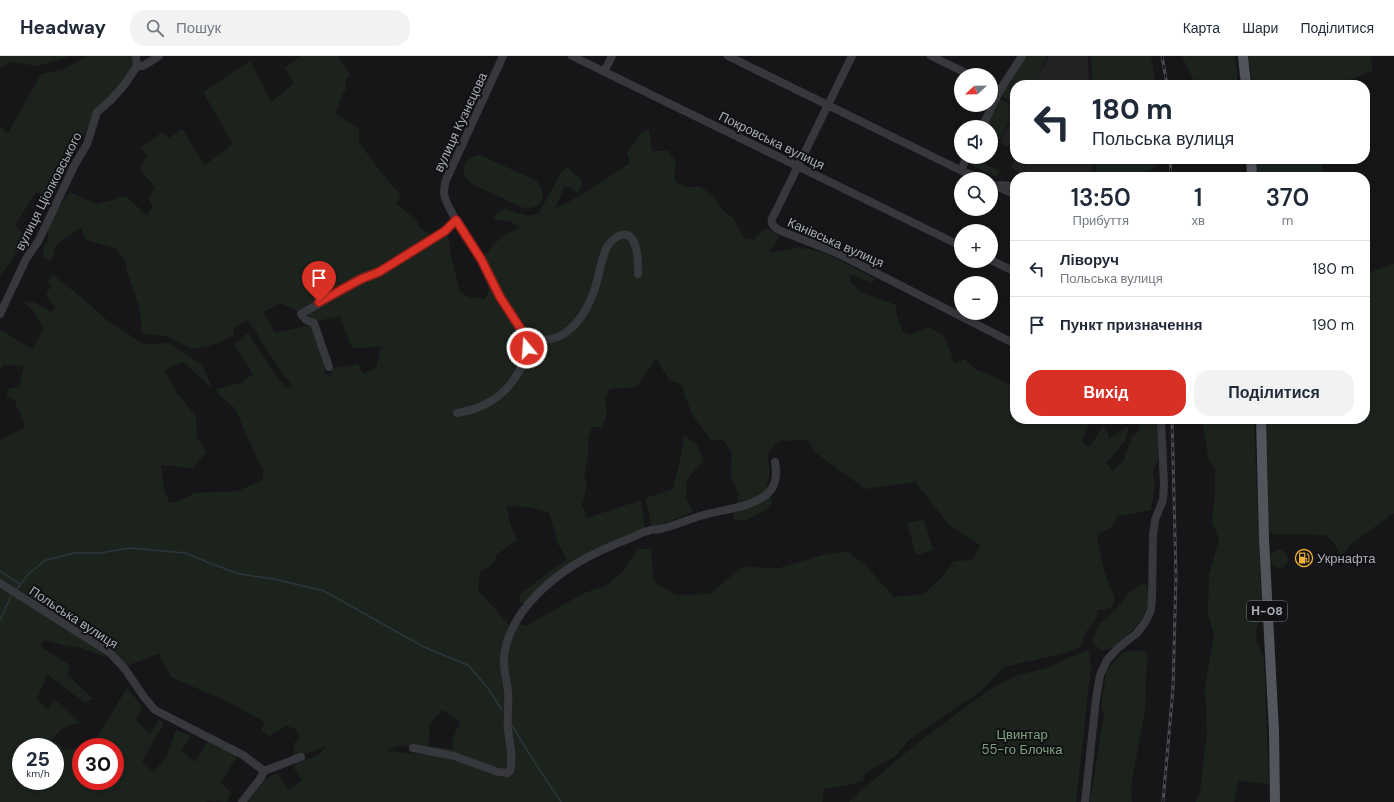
<!DOCTYPE html>
<html lang="uk">
<head>
<meta charset="utf-8">
<style>
	:root { --surface:#fff; --page:#f2f2f3; --text:#1f2937; --muted:#747a83; --line:#e0e1e3; --accent:#d93025 }
	body { margin:0; font-family:"DM Sans",sans-serif; background:var(--page); color:var(--text); height:100vh; display:flex; flex-direction:column; font-size:15px; white-space:nowrap }
	* { box-sizing:border-box; margin:0 }
	p { font-size:13px; color:var(--muted) }
	.icon { flex:none; width:22px; height:22px; fill:none; stroke:currentColor; stroke-width:2; stroke-linecap:round; stroke-linejoin:round }
	.map { position:relative; flex:1; overflow:hidden }
	.side { position:absolute; left:1010px; top:116px; width:360px; height:252px; display:flex; flex-direction:column; background:var(--surface); border-radius:16px; box-shadow:0 2px 6px #0003 }
	.side>* { flex:none }
	.top-card { position:absolute; left:1010px; top:24px; width:360px; height:84px; border-radius:16px; box-shadow:0 2px 6px #0003; background:#fff; color:var(--text); overflow:hidden }
	.needle { width:26px; rotate:248deg }
	.buttons { position:absolute; left:954px; top:12px; display:grid; gap:8px }
	.buttons a { display:grid; place-items:center; width:44px; height:44px; border-radius:50%; background:var(--surface); box-shadow:0 2px 6px #0003; font-size:20px }
	.speed { position:absolute; left:12px; top:682px; display:flex; gap:8px; font-size:20px; font-weight:700; text-align:center }
	.speed>* { display:grid; place-content:center; width:52px; height:52px; border-radius:50%; background:var(--surface); box-shadow:0 2px 6px #0003; line-height:1 }
	.speed small { font-size:10px; font-weight:400 }
	.speed .limit { border:6px solid #d22; background:#fff; color:#111 }
	.pin { position:absolute; display:grid; place-items:center; width:34px; height:34px; color:#fff; margin:-41px -17px; border-radius:50% 50% 50% 0; rotate:-45deg; box-shadow:0 0 4px #0007 }
	.pin .icon { rotate:45deg }
	.me { position:absolute; width:44px; margin:-22px; rotate:342deg; stroke-linejoin:round; filter:drop-shadow(0 0 3px #0008) }
	.turn { display:flex; align-items:center; gap:14px; height:84px; padding:0 16px; font-size:18px }
	.turn .icon { width:52px; height:52px; stroke-width:2.5 }
	.turn b { display:block; font-size:28px; line-height:34px }
	.eta { display:flex; justify-content:space-evenly; align-items:center; height:68px; text-align:center }
	.eta b { font-size:24px; font-weight:600; line-height:28px }
	.action { display:flex; gap:8px; margin-top:auto; padding:8px 16px }
	.action a { flex:1; height:46px; border-radius:16px; background:var(--accent); color:#fff; font-size:16px; font-weight:600; line-height:46px; text-align:center }
	.action a+a { background:var(--page); color:var(--text) }
	ul { padding:0; list-style:none }
	li { display:flex; align-items:center; gap:12px; height:56px; padding:0 16px; border-top:1px solid var(--line) }
	li div { flex:1 }
	li b { display:block; font-size:15px }
	li em { font-style:normal }
	header { display:flex; align-items:center; gap:24px; box-sizing:border-box; height:56px; padding:0 20px; background:var(--surface); border-bottom:1px solid var(--line) }
	header strong { font-size:19px }
	nav { display:flex; gap:22px; margin-inline-start:auto; font-size:14px }
	.search { width:280px; height:36px; background:var(--page); display:flex; align-items:center; gap:10px; box-sizing:border-box; padding:0 14px; border-radius:16px; color:var(--muted); font-size:15px }
	.map>svg:first-child { display:block }
</style>
</head>
<body>
<header>
<strong>Headway</strong>
<div class="search"><svg class="icon" aria-label="search" viewBox="0 0 24 24"><circle cx="10" cy="10" r="6"/><path d="M15 15l6 6"/></svg>Пошук</div>
<nav><a>Карта</a><a>Шари</a><a>Поділитися</a></nav>
</header>
<div class="map">
<svg width="1394" height="746" viewBox="0 0 1394 746">
	<rect width="100%" height="100%" fill="#161618"/>
	<path fill="#222225" d="M1049 0H1088L1089 29H1032Z
		M1015 57V103H1092L1093 118 1061 121H1023L1011 111 1014 106 1010 91 1000 87Z"/>
	<path fill="#1c231d" fill-rule="evenodd" d="M0 0H70L38 10 10 6 0 12Z
		M88 0H134L133 11 119 32 95 56 52 144 36 136 15 170 28 181 0 220V70L8 77 41 18 64 13Z
		M300 0H338L350 19 345 24 346 33 341 41 336 58 359 73V87L392 130 401 138 397 148 417 165 420 173 434 179 377 214 299 256 281 247 263 256 275 277 311 269 327 310 324 316 330 321 333 312 358 308 363 318 376 312 381 291 352 292 340 260 318 265 310 262 307 257 448 178 451 200 460 235 468 241 485 243 489 234 481 212 484 200 494 188 506 178 520 172 510 165 496 164 493 160 504 153 528 160 538 158 561 117 567 111 581 123 582 128 578 137 565 129 555 153 581 139 630 107 627 97 642 76 649 73 652 95H668L676 106 674 120 675 126 685 131H701L714 141 723 154 733 162 744 182 754 184 762 174 768 173 778 179 777 186 769 196C780 197 790 191 800 192 827 194 852 211 875 223L872 227 849 218 851 227 861 236 896 249C895 258 900 267 903 276L909 279 930 271 944 280 951 297 954 308 964 303 977 314 988 318 1009 328H1015V363H1091L1081 386 1090 391 1103 369 1107 375 1109 383 1129 370 1125 385 1106 407 1112 415 1123 405 1132 381 1138 376 1141 363H1158V406L1153 413 1155 430 1151 454 1118 460 1111 471 1097 479C1101 502 1104 520 1115 541L1112 552 1098 554 1096 564 1085 577 1081 591 1064 597 1004 611 981 635 910 683 894 701 865 717 864 724 850 729 824 733 822 746H248L266 723 277 717 289 734 302 724 293 711C305 700 314 707 326 690L287 705 295 696 293 688 299 683 296 673 286 670 269 680 261 675 265 666 228 646 171 621 159 598 126 610 0 524V384L25 371 22 360 16 349V345L6 340 9 333 19 331 24 310 4 309 1 313 0 312V273L32 293 44 273 34 256 23 245 36 247 51 256 56 252 46 240 51 229 47 225 53 219 87 246 109 266 144 288 169 287 203 310 212 332 183 306 164 314 176 336 196 360 197 381 207 396 192 412 161 409 164 432 169 447 176 446 195 437 237 435 263 424V415L243 372 236 353 221 341 216 333 241 327 253 318 234 288 248 277 285 332 292 330 276 308 248 264 234 272V280L212 289 192 293 167 280 142 278 141 262 137 245 127 216 126 206 115 192 86 184 81 172 61 185 55 191 52 204 50 205 43 200 44 191 48 184V172L55 157 70 136 96 148 113 144 126 140 146 159 153 151 149 143 155 131 139 112 147 100 141 92 162 76 169 82 182 73 205 109 233 88 203 36 250 5 271 46 294 27 285 12 293 6ZM656 303 670 325 681 328 692 359 711 384H723L732 397 730 420 739 438 733 463 745 465 767 453 772 447 767 428 770 415 767 397 779 385 808 384 816 397 865 433 915 426 949 469 980 489 973 504 954 505 944 519 924 538 894 541 866 510 847 495 822 499 779 512 742 511 710 538 676 539 654 526 651 493H638L623 515 606 530 584 537 526 570 518 567 510 570 478 534 480 516 495 506 496 499 517 484 511 470 506 450 528 451 549 456 558 488 567 503 520 538 519 547H527L570 508 645 473 641 444 587 462 582 449 587 429 584 420 589 393 588 386 592 371H602L607 358 605 341 610 333 636 331ZM442 654 460 666 453 682V693L429 690 430 668ZM396 690 414 691 503 713 508 712 514 698 513 718 502 721 442 700 386 695Z
		M1024 0H1047L1033 29H1015V49L1000 38Z
		M1091 0H1151L1156 29H1092Z
		M1182 0H1235L1238 29H1195Z
		M1249 0H1371L1372 15 1338 29H1252Z
		M1001 43 1008 47 1015 53 1001 83H997L991 80V71H984L998 44Z
		M480 99 535 124C551 137 541 157 521 151L472 128C458 117 462 101 480 99Z
		M1095 103H1159C1156 112 1153 114 1144 116H1096Z
		M1256 103H1321L1323 115 1318 121H1256Z
		M980 106 999 114 998 119 996 121 973 110 975 107Z
		M1394 208V457L1351 488 1341 501 1335 488 1325 479 1273 478 1268 474V420L1265 363H1365V218Z
		M1203 363H1254L1262 561C1252 575 1257 588 1264 601L1269 728 1239 725 1234 746H1196L1200 735 1207 677 1205 631 1214 579 1208 557 1209 520 1219 484 1212 465 1215 436V413L1209 405 1203 369Z
		M684 379 697 389 703 404 687 424 686 443 693 456 659 469 651 470 646 442 673 433 680 405Z
		M924 463 933 494 916 499 907 467Z
		M1270 503a9 9 0 1 1 18 0a9 9 0 1 1-18 0Z
		M1144 526C1158 548 1136 573 1119 587 1115 591 1108 593 1102 595L1092 586 1098 570 1116 553 1130 536Z
		M0 531 54 565 109 602 78 591 61 589 44 584 40 590 70 609 67 618 93 643 85 647 47 618 37 643 47 653 55 644 80 666 61 673 52 684 58 687 63 693 81 694V725H115V691H87L92 689 127 632 143 651 136 664 150 678 159 664 164 667 142 705 153 716 167 700 176 674 191 680 181 695 195 706 208 685 238 699 221 726 231 737 227 746 208 745 207 746H0ZM21 691H55V725H21Z
		M1089 594 1091 610 1076 746H849L859 736 916 688 987 635 1018 619 1051 611 1068 602Z
		M1140 594 1147 597 1145 654 1131 730 1132 746H1090L1104 658 1101 648 1107 614 1123 596Z"/>
	<g fill="none" stroke-linecap="round" stroke-linejoin="round">
		<path stroke="#2c353c" stroke-width="1.5" d="M0 515 20 528
			M17 533 28 518 46 504 75 497H99L130 492 186 497 202 504 239 518 274 523 324 535 424 591 468 609 487 631 502 654
			M0 564 11 540
			M511 668 539 713 561 746"/>
		<path stroke="#37383d" stroke-width="8" d="M136 0 137 10
			M572 0 961 190
			M728 0 962 115 981 123
			M852 0 772 163C770 169 776 172 781 175L837 197 1015 288
			M931 0 970 19
			M604 16 612 0
			M991 29 1000 34
			M982 71 1000 34 1022 0
			M961 114 967 101
			M992 128 1015 139
			M1000 129 1015 130
			M991 204 1015 216
			M0 258 26 203 39 184 74 110 87 88 97 56 111 44 125 28 137 10H143L159 0
			M526 281C564 294 586 261 596 229 599 219 602 200 607 191 610 186 615 181 621 179 639 175 638 207 638 218
			M329 311 314 267 306 264 301 258 361 223 379 216 445 175 456 164
			M457 357C478 354 499 344 512 326 520 315 531 296 526 281 523 273 509 254 503 245 494 232 489 216 480 202 469 182 453 164 445 142 443 135 444 130 446 124L503 0
			M0 527 110 597 125 613 144 641 155 654 243 699 264 715
			M413 692 454 700 498 716 508 717 510 715C514 701 509 687 508 673 507 661 509 648 508 636 507 625 503 612 504 600 509 561 542 529 574 509 592 498 612 489 631 482 637 479 642 476 648 475 652 473 656 474 660 473 674 470 687 464 700 460 722 453 747 453 766 439 777 430 777 418 775 406
			M242 746 260 723 264 715 301 701
			M1085 746 1096 643 1100 619 1107 604 1117 593 1137 577 1146 565 1151 554 1152 542 1153 479 1155 464 1163 444 1164 429 1161 363"/>
		<path stroke="#53555c" stroke-width="10" d="M1243 0 1246 29
			M1251 103 1252 121
			M1261 363 1264 483 1274 675 1275 746"/>
		<g stroke="#4a4c52" stroke-width="3">
			<path id="rail" d="M1162 0 1167 29
				M1170 103 1171 121
				M1163 746 1173 632 1176 520 1172 363"/>
		</g>
		<use href="#rail" stroke="#111113" stroke-width="1.5" stroke-dasharray="4.5" stroke-linecap="butt"/>
	</g>
	<g fill="none" stroke-linecap="round" stroke-linejoin="round">
		<g stroke="#8d1f18" stroke-width="10">
			<path id="route" d="M319 246 361 223 379 216 445 175 456 164 481 203 500 241 526 281 527 292"/>
		</g>
		<use href="#route" stroke="#d93025" stroke-width="7"/>
	</g>
	<defs>
		<g id="fuel-ring" transform="scale(0.9)"><circle r="9.5" fill="#111113" stroke="#f2b134" stroke-width="1.5"/><path d="M-5.5-6h7V0h2V4h1.3V-2.5L3-4.5l.8-.8L6-3V5H2.5V1h-1V6h-7ZM-4.2-4.7v3.2H.2V-4.7Z" fill="#f2b134"/></g>
	</defs>
	<g fill-rule="evenodd">
		<use href="#fuel-ring" x="1304" y="502"/>
	</g>
	<g text-anchor="middle" stroke-width="4" stroke-linejoin="round" paint-order="stroke">
		<rect fill="#111113" stroke="#7b7e86" stroke-width="1" x="1247" y="545" width="40" height="20" rx="3"/>
		<g font-size="12" font-weight="bold" fill="#a8adb8">
			<text x="1267" y="559">Н-08</text>
		</g>
		<g font-size="13" fill="#a8adb8" stroke="#111113">
			<text transform="translate(460 66) rotate(-65)" y="5">вулиця Кузнєцова</text>
			<text transform="translate(772 84) rotate(26)" y="5">Покровська вулиця</text>
			<text transform="translate(48 135) rotate(-63)" y="5">вулиця Ціолковського</text>
			<text transform="translate(836 186) rotate(24)" y="5">Канівська вулиця</text>
			<text transform="translate(74 561) rotate(33)" y="5">Польська вулиця</text>
		</g>
		<g font-size="13" fill="#a8adb8" stroke="#111113" text-anchor="start">
			<text x="1317" y="507">Укрнафта</text>
		</g>
		<g font-size="13" fill="#7fa381" stroke="#111113">
			<text x="1022" y="683">Цвинтар<tspan x="1022" dy="15">55-го Блочка</tspan></text>
		</g>
	</g>
</svg>
<div class="buttons">
<a><svg class="needle" viewBox="-14 -14 28 28"><path d="M0-13l5 13h-10z" fill="#e53935"/><path d="M0 13l5-13h-10z" fill="#747a83"/></svg></a>
<a><svg class="icon" aria-label="sound" viewBox="0 0 24 24"><path d="M4 9h4l5-4v14l-5-4H4zM17 9q2 3 0 6"/></svg></a>
<a><svg class="icon" aria-label="search" viewBox="0 0 24 24"><circle cx="10" cy="10" r="6"/><path d="M15 15l6 6"/></svg></a>
<a>+</a>
<a>−</a>
</div>
<div class="speed"><div>25<small>km/h</small></div><div class="limit">30</div></div>
<div class="pin" style="left:319px;top:246px;background:#d93025"><svg class="icon" aria-label="arrive" viewBox="0 0 24 24"><path d="M6 21V4h12l-3 4 3 4H6"/></svg></div>
<svg class="me" style="left:527px;top:292px" viewBox="-20 -20 40 40"><circle r="17" fill="#d93025" stroke="#fff" stroke-width="3"/><path d="M0-11L8 9 0 5-8 9z" fill="#fff"/></svg>
<div class="top-card">
<div class="turn"><svg class="icon" aria-label="left" viewBox="0 0 24 24"><path d="M17 20v-9H6M10 6l-5 5 5 5"/></svg><div><b>180 m</b>Польська вулиця</div></div>
</div>
<section class="side">
<div class="eta">
<div><b>13:50</b><p>Прибуття</p></div>
<div><b>1</b><p>хв</p></div>
<div><b>370</b><p>m</p></div>
</div>
<ul>
<li><svg class="icon" aria-label="left" viewBox="0 0 24 24"><path d="M17 20v-9H6M10 6l-5 5 5 5"/></svg><div><b>Ліворуч</b><p>Польська вулиця</p></div><em>180 m</em></li>
<li><svg class="icon" aria-label="arrive" viewBox="0 0 24 24"><path d="M6 21V4h12l-3 4 3 4H6"/></svg><div><b>Пункт призначення</b></div><em>190 m</em></li>
</ul>
<div class="action"><a>Вихід</a><a>Поділитися</a></div>
</section>
</div>
</body>
</html>
